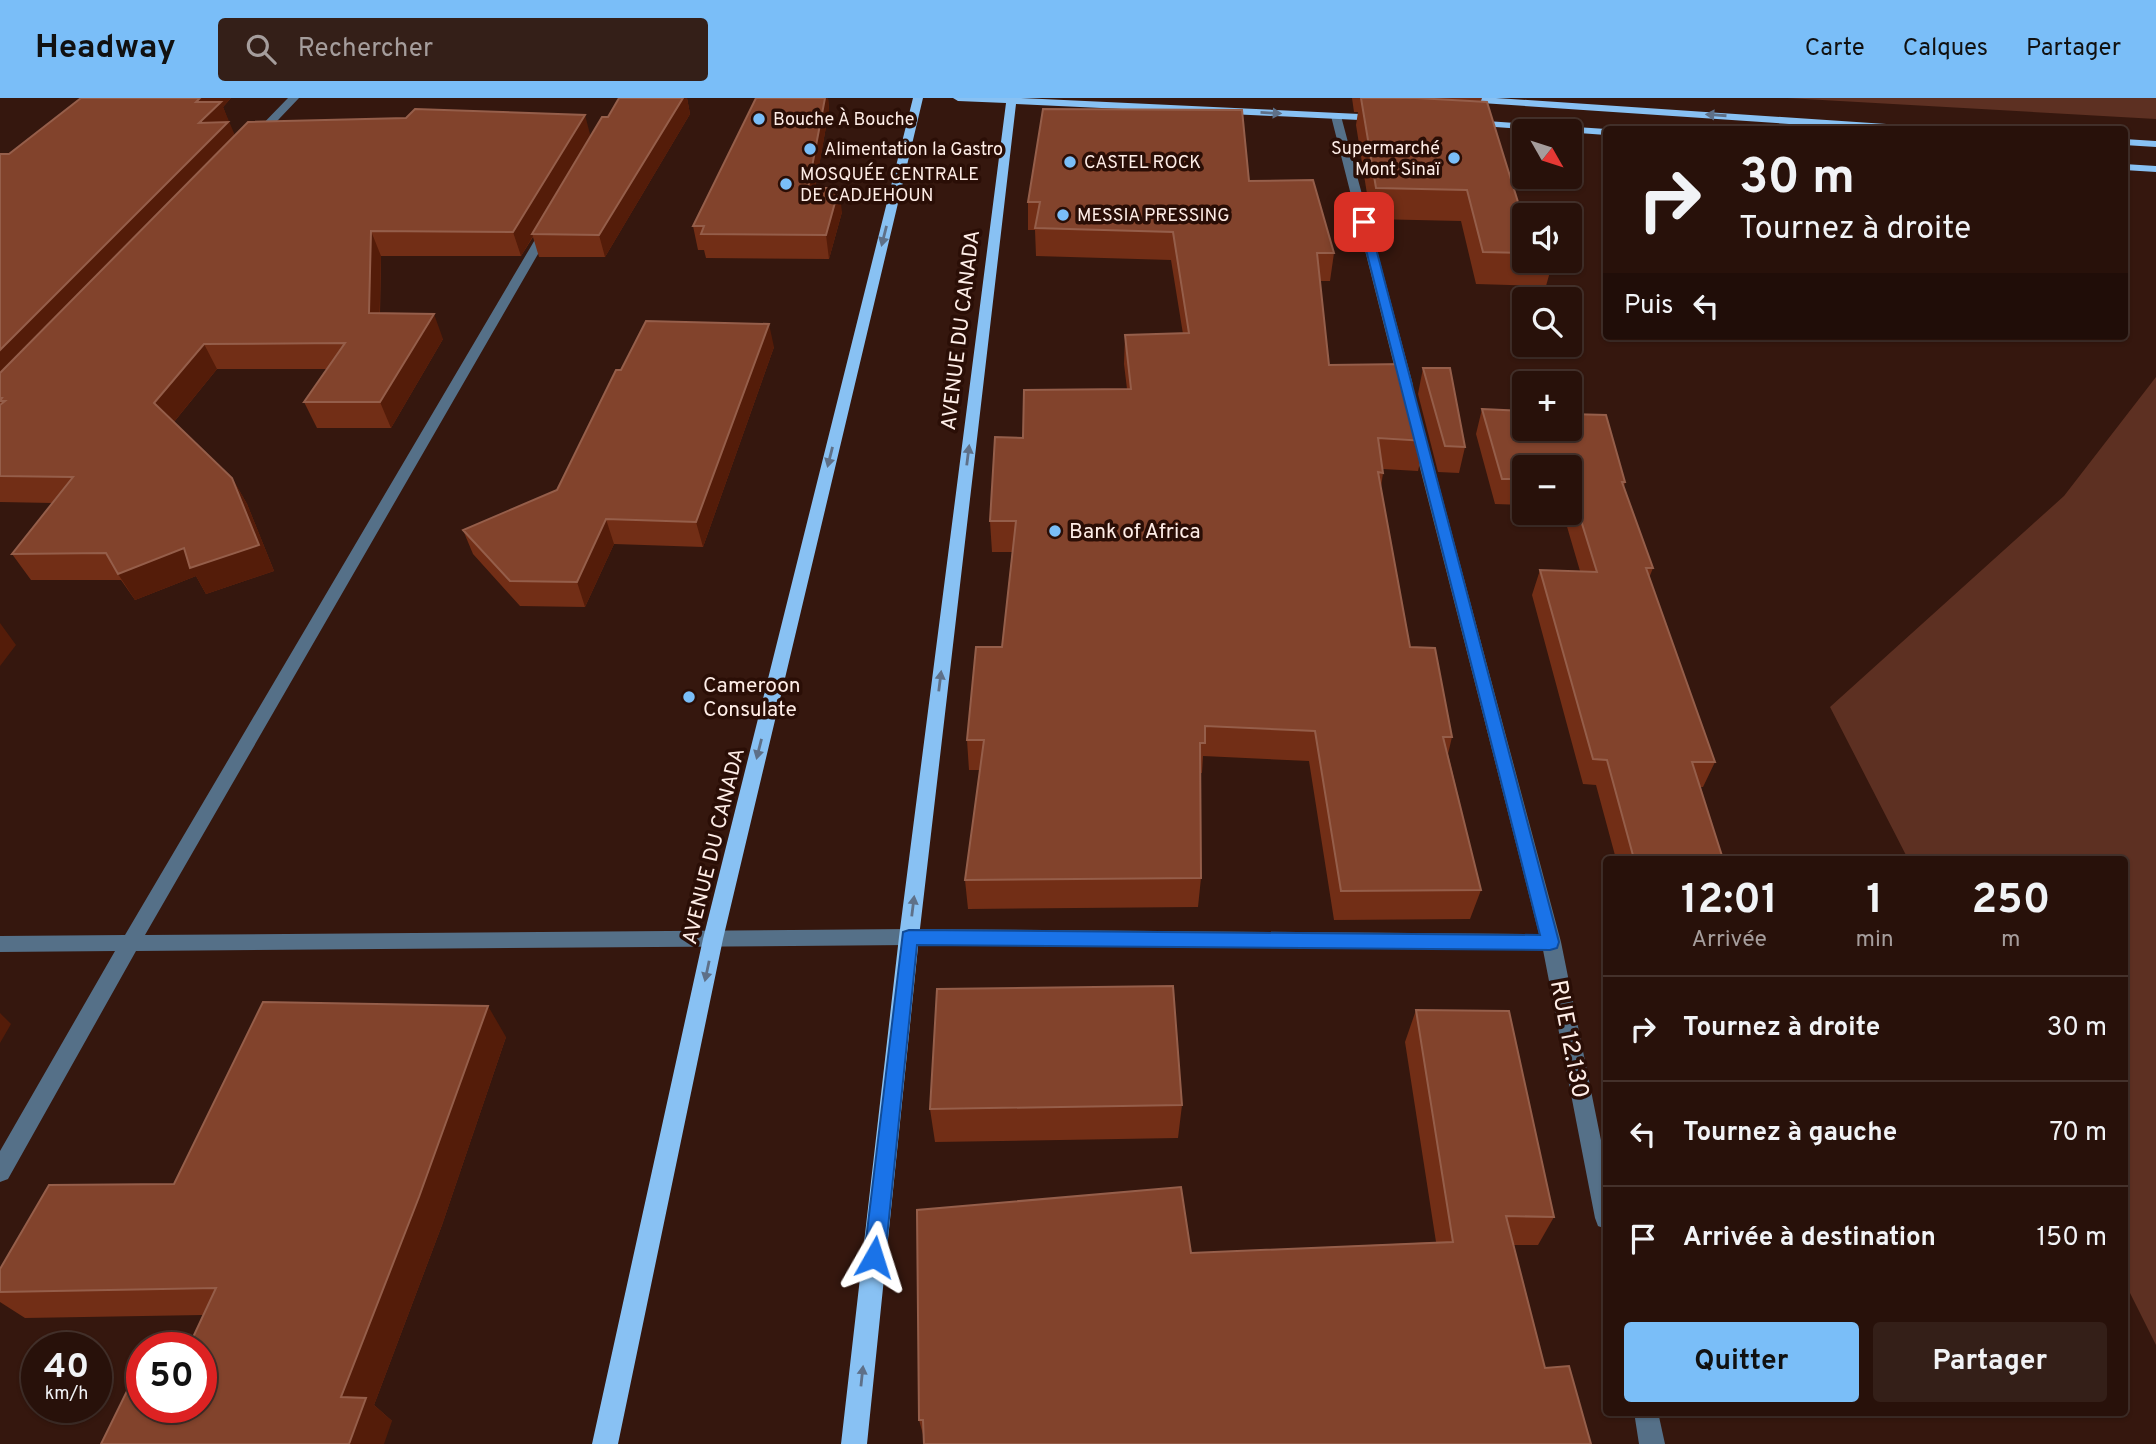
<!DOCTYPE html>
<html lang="fr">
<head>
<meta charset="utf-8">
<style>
	:root { --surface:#28110a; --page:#341f18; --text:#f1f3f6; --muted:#a59d9c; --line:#44312b; --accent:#7abef8 }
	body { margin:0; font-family:Overpass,sans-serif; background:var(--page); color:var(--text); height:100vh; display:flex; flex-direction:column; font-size:26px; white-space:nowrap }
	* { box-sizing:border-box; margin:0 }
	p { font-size:23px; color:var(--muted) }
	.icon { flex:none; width:38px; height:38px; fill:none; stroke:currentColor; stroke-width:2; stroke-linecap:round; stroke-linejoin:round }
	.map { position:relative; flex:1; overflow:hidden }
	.sheet { position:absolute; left:1603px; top:758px; width:525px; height:560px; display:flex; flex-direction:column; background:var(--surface); border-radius:7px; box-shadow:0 2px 5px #0004,0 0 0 2px var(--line) }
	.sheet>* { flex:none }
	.hud { position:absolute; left:1603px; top:28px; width:525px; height:214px; border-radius:7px; box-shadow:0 2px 5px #0004,0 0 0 2px var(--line); background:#28110a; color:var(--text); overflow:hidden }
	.needle { width:46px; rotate:129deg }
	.tools { position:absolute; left:1512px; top:21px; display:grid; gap:14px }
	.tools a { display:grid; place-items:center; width:70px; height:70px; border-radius:7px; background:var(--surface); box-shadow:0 2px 5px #0004,0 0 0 2px var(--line); font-size:35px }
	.speed { position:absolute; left:21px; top:1234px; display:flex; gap:14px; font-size:35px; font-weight:700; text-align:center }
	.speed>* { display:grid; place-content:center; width:91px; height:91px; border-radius:50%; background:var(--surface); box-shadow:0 2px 5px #0004,0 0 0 2px var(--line); line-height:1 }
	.speed small { font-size:18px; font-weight:400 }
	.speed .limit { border:10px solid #d22; background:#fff; color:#111 }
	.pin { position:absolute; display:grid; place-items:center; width:60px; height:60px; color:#fff; margin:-30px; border-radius:14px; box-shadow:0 4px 10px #0006 }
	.me { position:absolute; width:77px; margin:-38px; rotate:6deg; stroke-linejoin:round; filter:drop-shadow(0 0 5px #0008) }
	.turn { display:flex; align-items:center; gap:24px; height:147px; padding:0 21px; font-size:32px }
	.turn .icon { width:91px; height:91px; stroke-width:2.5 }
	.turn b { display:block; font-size:49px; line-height:60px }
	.then { display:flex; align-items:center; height:66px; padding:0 21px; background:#0003; gap:14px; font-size:26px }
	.eta { display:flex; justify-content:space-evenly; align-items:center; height:119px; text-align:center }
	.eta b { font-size:42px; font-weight:700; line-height:49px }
	.action { display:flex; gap:14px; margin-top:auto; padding:14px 21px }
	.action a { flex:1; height:80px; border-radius:7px; background:var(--accent); color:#111; font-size:28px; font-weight:700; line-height:80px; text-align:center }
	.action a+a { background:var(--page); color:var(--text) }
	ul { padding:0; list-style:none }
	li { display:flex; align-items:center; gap:21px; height:105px; padding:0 21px; border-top:2px solid var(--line) }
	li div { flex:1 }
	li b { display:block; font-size:26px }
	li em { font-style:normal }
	header { display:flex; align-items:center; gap:42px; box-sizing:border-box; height:98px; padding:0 35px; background:var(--accent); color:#111 }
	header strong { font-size:33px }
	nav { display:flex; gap:38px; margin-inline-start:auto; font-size:24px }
	.search { width:490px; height:63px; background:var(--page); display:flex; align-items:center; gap:18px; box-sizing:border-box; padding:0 24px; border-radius:7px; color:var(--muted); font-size:26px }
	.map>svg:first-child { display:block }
</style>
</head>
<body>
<header>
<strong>Headway</strong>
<div class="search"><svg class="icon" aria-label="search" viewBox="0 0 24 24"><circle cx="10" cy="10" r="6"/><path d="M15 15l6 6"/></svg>Rechercher</div>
<nav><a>Carte</a><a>Calques</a><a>Partager</a></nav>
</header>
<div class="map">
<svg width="2156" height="1346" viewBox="0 0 2156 1346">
	<rect width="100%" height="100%" fill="#35170e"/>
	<path fill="#5d3022" d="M1787 0H2156V21Z
		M2156 279V1247L2125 1185 2124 761H1908L1830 609 2064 398Z"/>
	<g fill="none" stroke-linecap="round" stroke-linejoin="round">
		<path fill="#557088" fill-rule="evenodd" d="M288 0H299L259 42H251V38Z
			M1336 15 1341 18 1413 287 1411 290 1406 291 1399 287 1331 18Z
			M543 128 553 130 145 837 909 831 1539 836 1410 331 1417 327 1424 331 1561 844 1606 1067V1131L1598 1128 1595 1120 1543 852 909 847 136 853 8 1081 0 1084V1053L115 853 0 854V838L125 837Z
			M1634 1314H1658L1665 1346H1639Z"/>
		<path fill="#88c1f3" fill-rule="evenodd" d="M913 0H923L723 841 618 1346H592L703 841Z
			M953 0H1021L1381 17 1386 20 1381 23 1016 6 919 839 867 1346H841L899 839 1006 5 958 3Z
			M1447 0H1496L1931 29 1936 32H1878L1452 3Z
			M1472 22 1606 31 1608 32 1606 37 1468 27 1467 25Z
			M2124 41 2156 43V49L2124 47Z
			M2124 66 2156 68V74L2124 72Z"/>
	</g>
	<path fill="#722e16" d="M81 0H231L223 9 234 38H590L608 19 619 0H687L690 16 605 159H539L533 139 521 158H381L380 215 443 241 391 330H317L304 304 328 271H217L174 324 232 380 247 406 274 473 206 496 196 478 135 502 121 482H31L12 456 53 405 0 404V56H9Z
		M756 0H828L829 12 815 90 842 114 829 161 706 160 704 152H698L693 128Z
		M1352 0H1482L1481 3 1518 104 1524 117V163H1553L1546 188 1476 186 1461 123 1371 121 1356 27 1358 14H1354Z
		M1249 83 1334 155 1330 183H1320L1329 267 1425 343 1418 373 1383 371V375L1381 389 1410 549 1452 639 1448 656 1481 792 1470 821 1334 822 1309 663 1203 658 1202 675H1200L1201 780 1198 809 968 811 965 782 980 672H969L967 642 1002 549 1012 454H992L990 423 1023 340 1127 291 1124 266 1125 237 1183 236 1171 162 1036 158 1035 132H1028V104Z
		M774 249 703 449 614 446 585 509 520 508 473 456 463 432 557 392 621 272Z
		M1423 270 1465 349 1459 375 1438 374 1418 296Z
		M1482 311 1625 384 1624 389 1653 470 1649 480 1715 664 1703 689H1700L1723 761H1616L1596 687 1583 686 1532 497 1540 472 1580 473 1563 415H1570V369H1524V407L1495 406 1476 336Z
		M1416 912 1554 1119 1538 1147H1514L924 1340 919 1322 1191 1155 1436 1144 1405 944Z
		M506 939 442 1127 374 1307 392 1323 201 1309 203 1217 25 1220 0 1204V1194L174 1086Z
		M1182 1007 1178 1040 935 1044 930 1011Z"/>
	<path fill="#541c09" d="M200 0H231L223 9 239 47 0 294V252L199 25 196 4Z
		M683 0H687L690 16 605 159 599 137Z
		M825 0H828L829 12 811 113 808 90Z
		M585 17 591 40 532 136 533 138 521 158 513 134Z
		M839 90 842 114 829 161 826 137Z
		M371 133 381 158 379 240 369 215Z
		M434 216 443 241 391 330 380 304Z
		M769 226 774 249 703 449 696 424Z
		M204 246 217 271 169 330 154 305Z
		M232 380 247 406 274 473 206 496 196 478 135 502 118 476Z
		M606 421 614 446 585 509 577 484Z
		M0 525 16 547 0 568Z
		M488 908 506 939 442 1127 374 1307 392 1323 384 1346H349L341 1299Z
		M0 915 11 926 0 945Z"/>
	<path fill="#82432c" stroke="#955e4a" stroke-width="2" d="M81 0H200L196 4H221L199 25 228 24 0 252V56H9Z
		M619 0H683L599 137 532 136 602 19H608Z
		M756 0H825L808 90H839L826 137 701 136 704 128H693Z
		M1361 0H1417L1487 4 1518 104 1538 105 1542 117H1524V155L1483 154 1467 92 1376 90Z
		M415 11 585 17 513 134 371 133 369 215 434 216 380 304H304L345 245 204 246 154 305 232 380 259 447 190 470 184 450 118 476 106 455 12 456 73 379 0 378V307L5 303H0L2 300H0V275L248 24 406 20Z
		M1043 11 1242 12 1249 83 1313 82 1334 155H1317L1329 267 1405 266 1425 343 1378 340 1383 375 1378 374 1410 549 1435 550 1452 639H1443L1481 792 1341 793 1315 633 1205 628V645H1200L1201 780 965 782 984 642H967L976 549H1002L1016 423H990L995 339 1023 340 1024 292 1131 291 1125 237 1189 235 1173 134 1035 130 1040 104H1028Z
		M646 223 769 226 696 424 606 421 577 484 510 483 463 432 557 392 616 272H621Z
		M1423 270H1450L1465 349 1445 348Z
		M1482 311 1524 313V331H1570V316L1606 317 1625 384H1622L1653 470H1646L1715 664H1692L1723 761H1634L1607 662 1593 661 1540 472 1597 474 1570 387V369H1524V381H1502Z
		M1173 888 1182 1007 930 1011 937 891Z
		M263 904 488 908 419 1099 341 1299 366 1300 349 1346H101L128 1291 142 1292V1309H201V1250H188L216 1190 0 1194V1171L49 1087 174 1086Z
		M1416 912 1509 913 1554 1119 1506 1118 1545 1270 1569 1268 1591 1346H924L923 1322H919L917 1112 1181 1089 1191 1155 1453 1144Z"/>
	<defs><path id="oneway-solid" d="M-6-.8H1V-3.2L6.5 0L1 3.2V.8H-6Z" transform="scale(1.75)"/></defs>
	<g fill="#5e7088">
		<use href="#oneway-solid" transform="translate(1271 15) rotate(3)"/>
		<use href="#oneway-solid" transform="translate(1716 17) rotate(-176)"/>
		<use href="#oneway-solid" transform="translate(884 138) rotate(104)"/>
		<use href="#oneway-solid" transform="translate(968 357) rotate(-83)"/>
		<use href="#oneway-solid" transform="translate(830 359) rotate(104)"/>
		<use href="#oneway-solid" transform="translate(940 583) rotate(-83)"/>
		<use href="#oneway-solid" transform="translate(759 651) rotate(104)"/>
		<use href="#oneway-solid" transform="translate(913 808) rotate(-83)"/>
		<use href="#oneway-solid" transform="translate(707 873) rotate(102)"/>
		<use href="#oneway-solid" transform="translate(862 1278) rotate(-84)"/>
	</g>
	<path fill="#1a73e8" stroke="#114b97" stroke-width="2" d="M1364 121 1369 124 1559 844 1557 850 1550 852 917 847 885 1159 882 1167 874 1170 867 1167 864 1159 903 834 909 832 1540 837 1359 124Z"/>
	<g fill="#7abef8" stroke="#2a0e06" stroke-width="2.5">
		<circle cx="759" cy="21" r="7"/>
		<circle cx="810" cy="51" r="7"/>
		<circle cx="1454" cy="60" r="7"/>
		<circle cx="1070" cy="64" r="7"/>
		<circle cx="786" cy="86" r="7"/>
		<circle cx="1063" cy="117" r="7"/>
		<circle cx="1055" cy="433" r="7"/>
		<circle cx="689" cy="599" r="7"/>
	</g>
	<g text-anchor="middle" stroke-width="7" stroke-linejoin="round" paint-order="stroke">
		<g font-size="18" fill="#feede7" stroke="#2a0e06" text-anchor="start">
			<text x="773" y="27">Bouche À Bouche</text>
			<text x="1440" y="56" text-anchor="end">Supermarché<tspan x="1440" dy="21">Mont Sinaï</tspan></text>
			<text x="824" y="57">Alimentation la Gastro</text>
			<text x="1084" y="70">CASTEL ROCK</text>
			<text x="800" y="82">MOSQUÉE CENTRALE<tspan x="800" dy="21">DE CADJEHOUN</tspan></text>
			<text x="1077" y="123">MESSIA PRESSING</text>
		</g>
		<g font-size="21" fill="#feede7" stroke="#2a0e06">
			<text transform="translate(960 232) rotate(-83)" y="7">AVENUE DU CANADA</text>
			<text transform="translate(713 748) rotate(-76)" y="7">AVENUE DU CANADA</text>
		</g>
		<g font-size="21" fill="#feede7" stroke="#2a0e06" text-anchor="start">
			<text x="1069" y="440">Bank of Africa</text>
			<text x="703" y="594">Cameroon<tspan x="703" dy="24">Consulate</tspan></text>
		</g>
		<g font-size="24" fill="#feede7" stroke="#2a0e06">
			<text transform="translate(1570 941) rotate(79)" y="8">RUE 12.130</text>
		</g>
	</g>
</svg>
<div class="tools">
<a><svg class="needle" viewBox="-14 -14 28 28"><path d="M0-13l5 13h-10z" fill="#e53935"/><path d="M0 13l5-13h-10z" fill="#a59d9c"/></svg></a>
<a><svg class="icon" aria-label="sound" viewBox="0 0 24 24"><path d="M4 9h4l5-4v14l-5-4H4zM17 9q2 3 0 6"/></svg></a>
<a><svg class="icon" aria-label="search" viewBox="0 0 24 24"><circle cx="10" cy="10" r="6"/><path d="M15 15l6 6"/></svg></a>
<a>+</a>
<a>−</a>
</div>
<div class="speed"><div>40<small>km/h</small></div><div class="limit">50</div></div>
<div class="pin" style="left:1364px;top:124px;background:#d93025"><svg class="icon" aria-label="arrive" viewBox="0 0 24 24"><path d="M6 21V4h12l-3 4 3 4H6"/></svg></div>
<svg class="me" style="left:874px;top:1159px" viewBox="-20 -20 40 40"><path d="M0-17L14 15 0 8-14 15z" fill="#1a73e8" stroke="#fff" stroke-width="4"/></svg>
<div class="hud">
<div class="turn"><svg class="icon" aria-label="right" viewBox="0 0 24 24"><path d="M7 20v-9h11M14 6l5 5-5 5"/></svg><div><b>30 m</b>Tournez à droite</div></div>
<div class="then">Puis<svg class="icon" aria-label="left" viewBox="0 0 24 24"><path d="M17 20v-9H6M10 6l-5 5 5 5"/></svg></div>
</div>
<section class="sheet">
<div class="eta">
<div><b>12:01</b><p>Arrivée</p></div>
<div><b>1</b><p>min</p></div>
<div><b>250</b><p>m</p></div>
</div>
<ul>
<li><svg class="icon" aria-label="right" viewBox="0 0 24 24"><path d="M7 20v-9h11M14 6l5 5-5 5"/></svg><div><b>Tournez à droite</b></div><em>30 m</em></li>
<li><svg class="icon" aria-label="left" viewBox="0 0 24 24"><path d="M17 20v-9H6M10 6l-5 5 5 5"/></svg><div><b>Tournez à gauche</b></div><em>70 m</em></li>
<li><svg class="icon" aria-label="arrive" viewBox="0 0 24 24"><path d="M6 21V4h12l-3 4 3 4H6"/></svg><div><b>Arrivée à destination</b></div><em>150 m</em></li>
</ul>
<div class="action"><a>Quitter</a><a>Partager</a></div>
</section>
</div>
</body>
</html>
